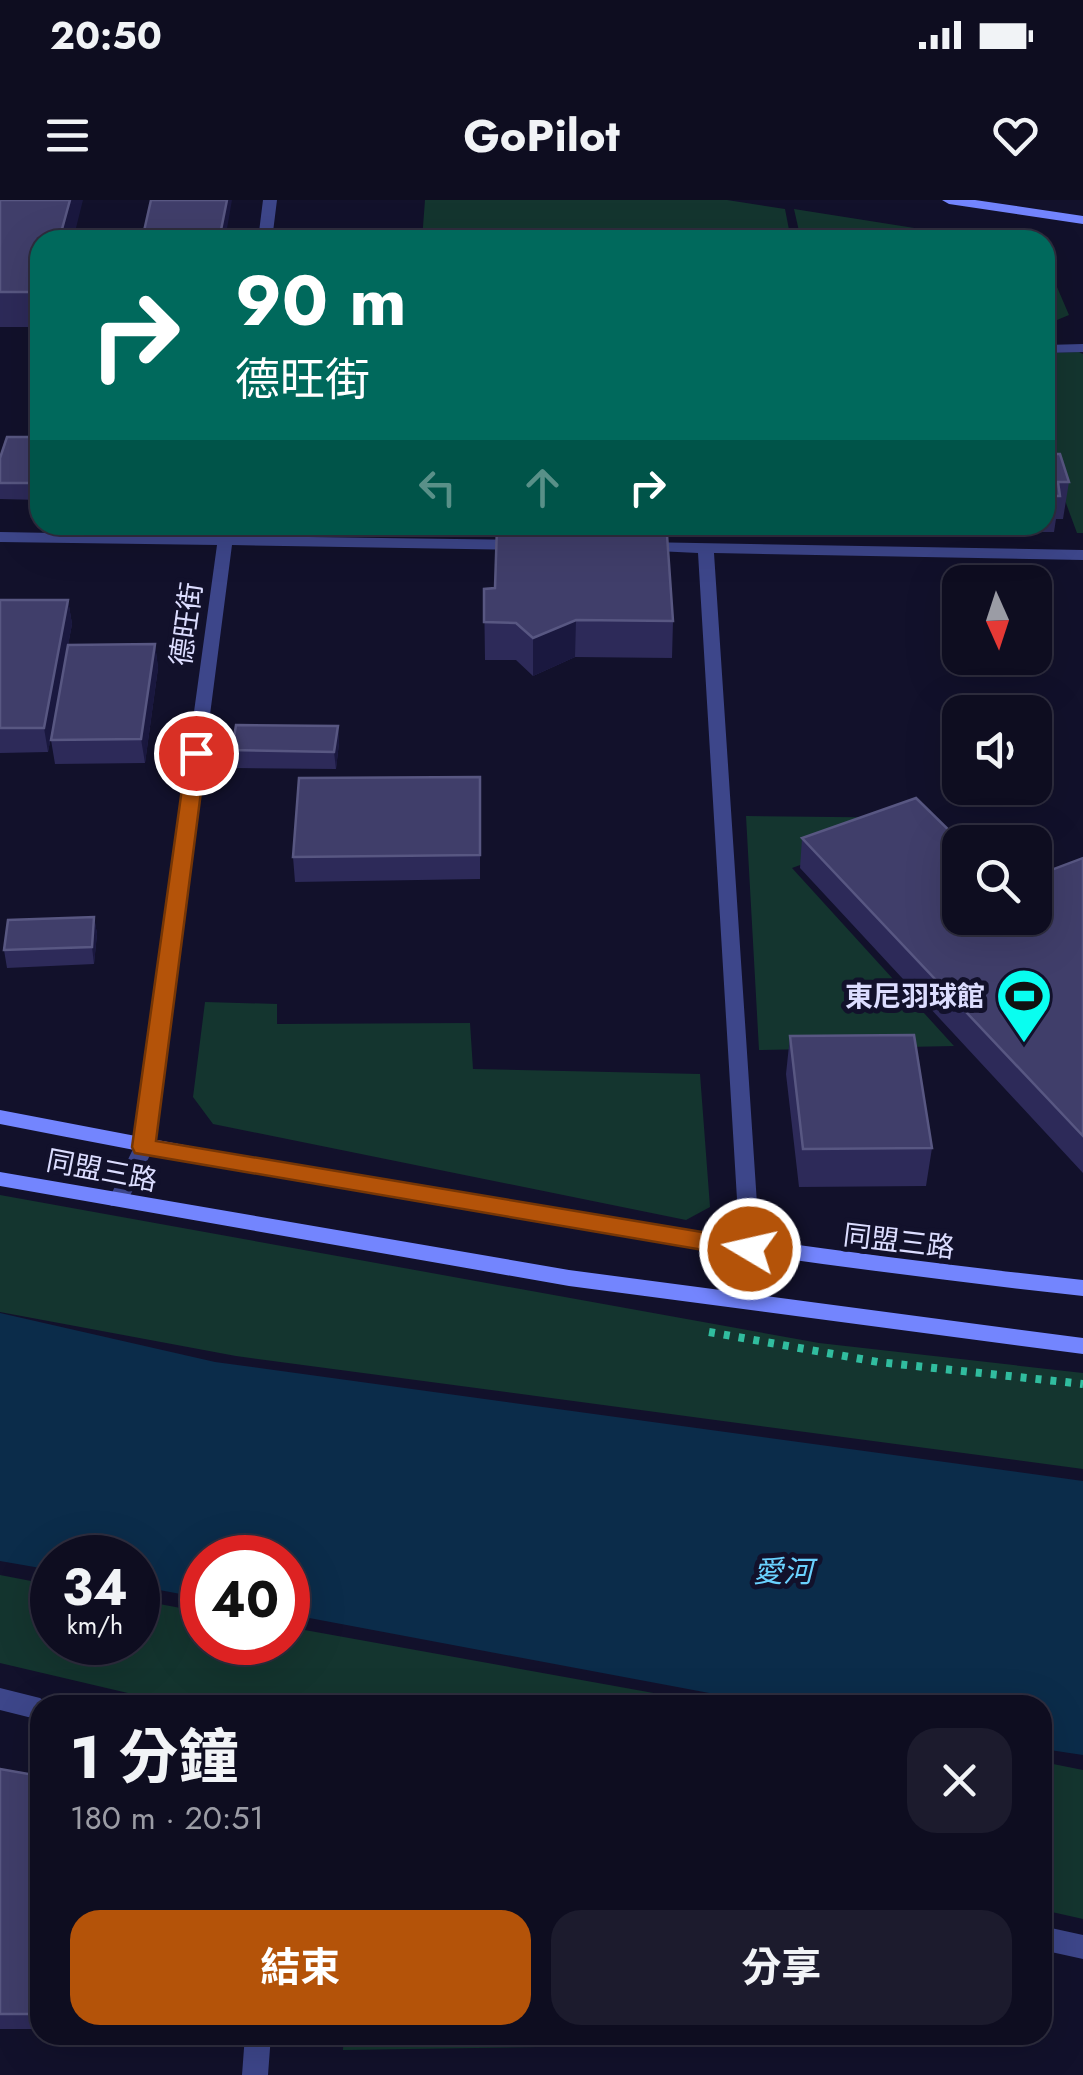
<!DOCTYPE html>
<html lang="zh-TW">
<head>
<meta charset="utf-8">
<style>
	:root { --surface:#0e0d20; --page:#1c1b2d; --text:#f1f3f6; --muted:#9b9ca5; --line:#2e2d3e; --accent:#b45309 }
	body { margin:0; font-family:Jost,"Noto Sans TC",sans-serif; background:var(--page); color:var(--text); height:100vh; display:flex; flex-direction:column; font-size:38px; white-space:nowrap }
	* { box-sizing:border-box; margin:0 }
	p { font-size:32px; color:var(--muted) }
	.icon { flex:none; width:55px; height:55px; fill:none; stroke:currentColor; stroke-width:2; stroke-linecap:round; stroke-linejoin:round }
	.map { position:relative; flex:1; overflow:hidden }
	.drawer { position:absolute; left:30px; top:1495px; width:1022px; height:350px; display:flex; flex-direction:column; background:var(--surface); border-radius:30px; box-shadow:0 10px 40px #0002,0 0 0 2px var(--line) }
	.drawer>* { flex:none }
	.guide { position:absolute; left:30px; top:30px; width:1025px; height:305px; border-radius:30px; box-shadow:0 10px 40px #0002,0 0 0 2px var(--line); background:#00695c; color:#fff; overflow:hidden }
	.needle { width:65px; rotate:177deg }
	.tools { position:absolute; left:942px; top:365px; display:grid; gap:20px }
	.tools a { display:grid; place-items:center; width:110px; height:110px; border-radius:20px; background:var(--surface); box-shadow:0 10px 40px #0002,0 0 0 2px var(--line); font-size:50px }
	.speed { position:absolute; left:30px; top:1335px; display:flex; gap:20px; font-size:50px; font-weight:700; text-align:center }
	.speed>* { display:grid; place-content:center; width:130px; height:130px; border-radius:50%; background:var(--surface); box-shadow:0 10px 40px #0002,0 0 0 2px var(--line); line-height:1 }
	.speed small { font-size:25px; font-weight:400 }
	.speed .limit { border:15px solid #d22; background:#fff; color:#111 }
	.pin { position:absolute; display:grid; place-items:center; width:85px; height:85px; color:#fff; margin:-42px; border:5px solid #fff; border-radius:50%; box-shadow:0 2px 10px #0007 }
	.me { position:absolute; width:110px; margin:-55px; rotate:279deg; stroke-linejoin:round; filter:drop-shadow(0 0 8px #0008) }
	.turn { display:flex; align-items:center; gap:35px; height:210px; padding:0 40px; font-size:45px }
	.turn .icon { width:130px; height:130px; stroke-width:2.5 }
	.turn b { display:block; font-size:70px; line-height:85px }
	.lanes { display:flex; align-items:center; height:95px; padding:0 40px; background:#0003; justify-content:center; gap:50px; direction:ltr }
	.lanes .off { opacity:.35 }
	.round { display:grid; place-items:center; flex:none; width:105px; height:105px; border-radius:30px; background:var(--page) }
	.overview { display:flex; align-items:center; justify-content:space-between; height:170px; padding:0 40px }
	h1 { font-size:60px; font-weight:700; line-height:75px }
	.cta { display:flex; gap:20px; margin-top:auto; padding:20px 40px }
	.cta a { flex:1; height:115px; border-radius:30px; background:var(--accent); color:#fff; font-size:40px; font-weight:700; line-height:115px; text-align:center }
	.cta a+a { background:var(--page); color:var(--text) }
	.status { display:flex; justify-content:space-between; align-items:center; height:70px; padding:0 50px; background:var(--surface); direction:ltr }
	.status svg { height:28px; fill:currentColor }
	header { display:flex; justify-content:space-between; align-items:center; height:130px; padding:0 40px; background:var(--surface); font-size:45px; font-weight:700 }
	.map>svg:first-child { display:block }
</style>
</head>
<body>
<div class="status"><b>20:50</b><svg viewBox="0 0 49 12"><path d="M0 12V9h3v3zM5 12V6h3v6zM10 12V3h3v9zM15 12V0h3v12zM26 1h20v11H26zM47 4h2v5h-2z"/></svg></div>
<header><svg class="icon" aria-label="menu" viewBox="0 0 24 24"><path d="M4 6h16M4 12h16M4 18h16"/></svg>GoPilot<svg class="icon" aria-label="heart" viewBox="0 0 24 24"><path d="M12 20l-8-8c-3-5 5-10 8-4 3-6 11-1 8 4z"/></svg></header>
<div class="map">
<svg width="1083" height="1875" viewBox="0 0 1083 1875">
	<rect width="100%" height="100%" fill="#12112b"/>
	<path fill="#14352f" d="M425 0H727L785 9 791 40H422Z
		M794 9 965 36 990 40H801Z
		M1045 59 1069 115 1045 125Z
		M1079 152 1083 154V333H1077L1060 287 1045 286V153Z
		M746 616 928 618 792 668 954 846 759 850Z
		M205 802 277 804V824L470 823 473 869 700 874 710 1007 686 1020 213 924 193 897Z
		M0 995 819 1143 1083 1173V1269L236 1156 0 1112Z
		M0 1375 52 1385V1442H138V1400L202 1412V1442H288V1427L720 1505H179L0 1463Z
		M1043 1562 1083 1570V1719L1043 1710Z
		M344 1835H994L988 1840 343 1850Z"/>
	<path fill="#0b2c4a" d="M0 1113 215 1162 1083 1281V1555L1043 1549 1042 1505H773L288 1414V1358H202V1398L138 1386V1358H52V1370L0 1361Z"/>
	<g fill="none" stroke-linecap="round" stroke-linejoin="round">
		<path stroke="#31bd9f" stroke-width="8" stroke-dasharray="6 9" stroke-linecap="butt" d="M709 1132 878 1162 1083 1184"/>
		<path fill="#3d468a" fill-rule="evenodd" d="M1083 144V152L1045 153V145Z"/>
		<path fill="#3d468a" fill-rule="evenodd" d="M263 0H277L272 40H258Z
			M219 325H235L233 336 523 340 531 345 523 350 232 345 154 947 125 1006H111L108 1001 134 947 217 345 0 342V332L218 336Z
			M642 342 1083 350V360L714 353 760 1049 757 1055H743L740 1049 698 353 636 350 634 347Z
			M0 1488 40 1498 50 1505H40V1520L0 1510Z
			M1042 1726 1083 1735V1759L1042 1750Z
			M245 1835H271L268 1875H242Z"/>
		<path fill="#7385fe" fill-rule="evenodd" d="M942 0H975L1083 16V24L949 4Z
			M0 910C359 980 719 1041 1083 1080V1096C719 1056 359 995 0 924Z
			M0 972 569 1070 1083 1138V1154L569 1086 0 986Z"/>
	</g>
	<path fill="#2d2a59" d="M0 0 40 40V127H0Z
		M40 237V300L0 299V258Z
		M1045 254 1069 282 1063 319H1056L1054 332H1024V337L936 335 935 329 884 325H1045Z
		M484 389 673 421 672 458 575 457 533 476 516 460H485Z
		M0 400H68L72 424 48 552 0 553Z
		M155 444 158 468 145 563 55 564 51 540Z
		M338 526 339 543 336 569 233 568 232 550Z
		M480 577V679L295 682 293 657Z
		M802 638 960 718 1083 658V973L800 668Z
		M94 717 97 734 94 764 7 768 4 750Z
		M790 836 932 948 926 986 799 987 786 874Z
		M0 1569 40 1576V1829H0Z"/>
	<path fill="#1a183f" d="M70 0H83L73 40H59Z
		M227 0H232L225 40H219Z
		M68 400 72 424 48 552 44 528Z
		M576 420 575 457 533 476V438Z
		M155 444 158 468 145 563 141 539Z
		M338 526 339 543 336 569 334 552Z
		M94 717 97 734 94 764 92 747Z"/>
	<path fill="#403e6a" stroke="#585782" stroke-width="2.5" d="M0 0H70L59 40H40V92H0Z
		M151 0H227L219 40H142Z
		M7 237H40V283H0V258Z
		M1045 254H1060L1069 282H1058L1060 296H1045Z
		M497 326 656 328 667 335 673 421 576 420 533 438 516 423 484 422V389L495 388Z
		M0 400H68L44 528H0Z
		M155 444 141 539 51 540 68 445Z
		M236 525 338 526 334 552 232 550Z
		M480 577V655L293 657 299 578Z
		M916 598 961 642 960 718H1035V676L1083 658V936L802 638Z
		M94 717 92 747 4 750 8 720Z
		M914 835 932 948 803 949 790 836Z
		M0 1569 40 1576V1814H0Z"/>
	<path fill="#b45309" stroke="#753606" stroke-width="2.5" d="M196 547 206 553 156 941 750 1040 762 1049 759 1055 750 1058 135 953 132 947 187 553Z"/>
	<defs>
		<g id="stadium-pin" transform="scale(2.875)"><path d="M0 17L-7.5 6A9.5 9.5 0 1 1 7.5 6Z" fill="#09fef0" stroke="#12112b"/><path d="M0-5a6.5 5 0 1 0 0 10a6.5 5 0 1 0 0-10ZM-3.5-1.8h7v3.6h-7Z" fill="#111"/></g>
	</defs>
	<g fill-rule="evenodd">
		<use href="#stadium-pin" x="1024" y="796"/>
	</g>
	<g text-anchor="middle" stroke-width="10" stroke-linejoin="round" paint-order="stroke">
		<g font-size="28" fill="#dcddff" stroke="#12112b">
			<text transform="translate(186 424) rotate(-82)" y="10">德旺街</text>
			<text transform="translate(102 970) rotate(11)" y="10">同盟三路</text>
			<text transform="translate(899 1041) rotate(7)" y="10">同盟三路</text>
		</g>
		<g font-size="28" font-weight="bold" fill="#dcddff" stroke="#12112b" text-anchor="end">
			<text x="985" y="806">東尼羽球館</text>
		</g>
		<g font-size="30" font-style="italic" fill="#6ad1fe" stroke="#12112b">
			<text x="783" y="1382">愛河</text>
		</g>
	</g>
</svg>
<div class="tools">
<a><svg class="needle" viewBox="-14 -14 28 28"><path d="M0-13l5 13h-10z" fill="#e53935"/><path d="M0 13l5-13h-10z" fill="#9b9ca5"/></svg></a>
<a><svg class="icon" aria-label="sound" viewBox="0 0 24 24"><path d="M4 9h4l5-4v14l-5-4H4zM17 9q2 3 0 6"/></svg></a>
<a><svg class="icon" aria-label="search" viewBox="0 0 24 24"><circle cx="10" cy="10" r="6"/><path d="M15 15l6 6"/></svg></a>
</div>
<div class="speed"><div>34<small>km/h</small></div><div class="limit">40</div></div>
<div class="pin" style="left:196px;top:553px;background:#d93025"><svg class="icon" aria-label="arrive" viewBox="0 0 24 24"><path d="M6 21V4h12l-3 4 3 4H6"/></svg></div>
<svg class="me" style="left:750px;top:1049px" viewBox="-20 -20 40 40"><circle r="17" fill="#b45309" stroke="#fff" stroke-width="3"/><path d="M0-11L8 9 0 5-8 9z" fill="#fff"/></svg>
<div class="guide">
<div class="turn"><svg class="icon" aria-label="right" viewBox="0 0 24 24"><path d="M7 20v-9h11M14 6l5 5-5 5"/></svg><div><b>90 m</b>德旺街</div></div>
<div class="lanes"><svg class="icon off" aria-label="left" viewBox="0 0 24 24"><path d="M17 20v-9H6M10 6l-5 5 5 5"/></svg><svg class="icon off" aria-label="ahead" viewBox="0 0 24 24"><path d="M12 20V5M6 11l6-6 6 6"/></svg><svg class="icon" aria-label="right" viewBox="0 0 24 24"><path d="M7 20v-9h11M14 6l5 5-5 5"/></svg></div>
</div>
<section class="drawer">
<div class="overview"><div><h1>1 分鐘</h1><p>180 m · 20:51</p></div><a class="round"><svg class="icon" aria-label="close" viewBox="0 0 24 24"><path d="M6 6l12 12M18 6L6 18"/></svg></a></div>
<div class="cta"><a>結束</a><a>分享</a></div>
</section>
</div>
</body>
</html>
